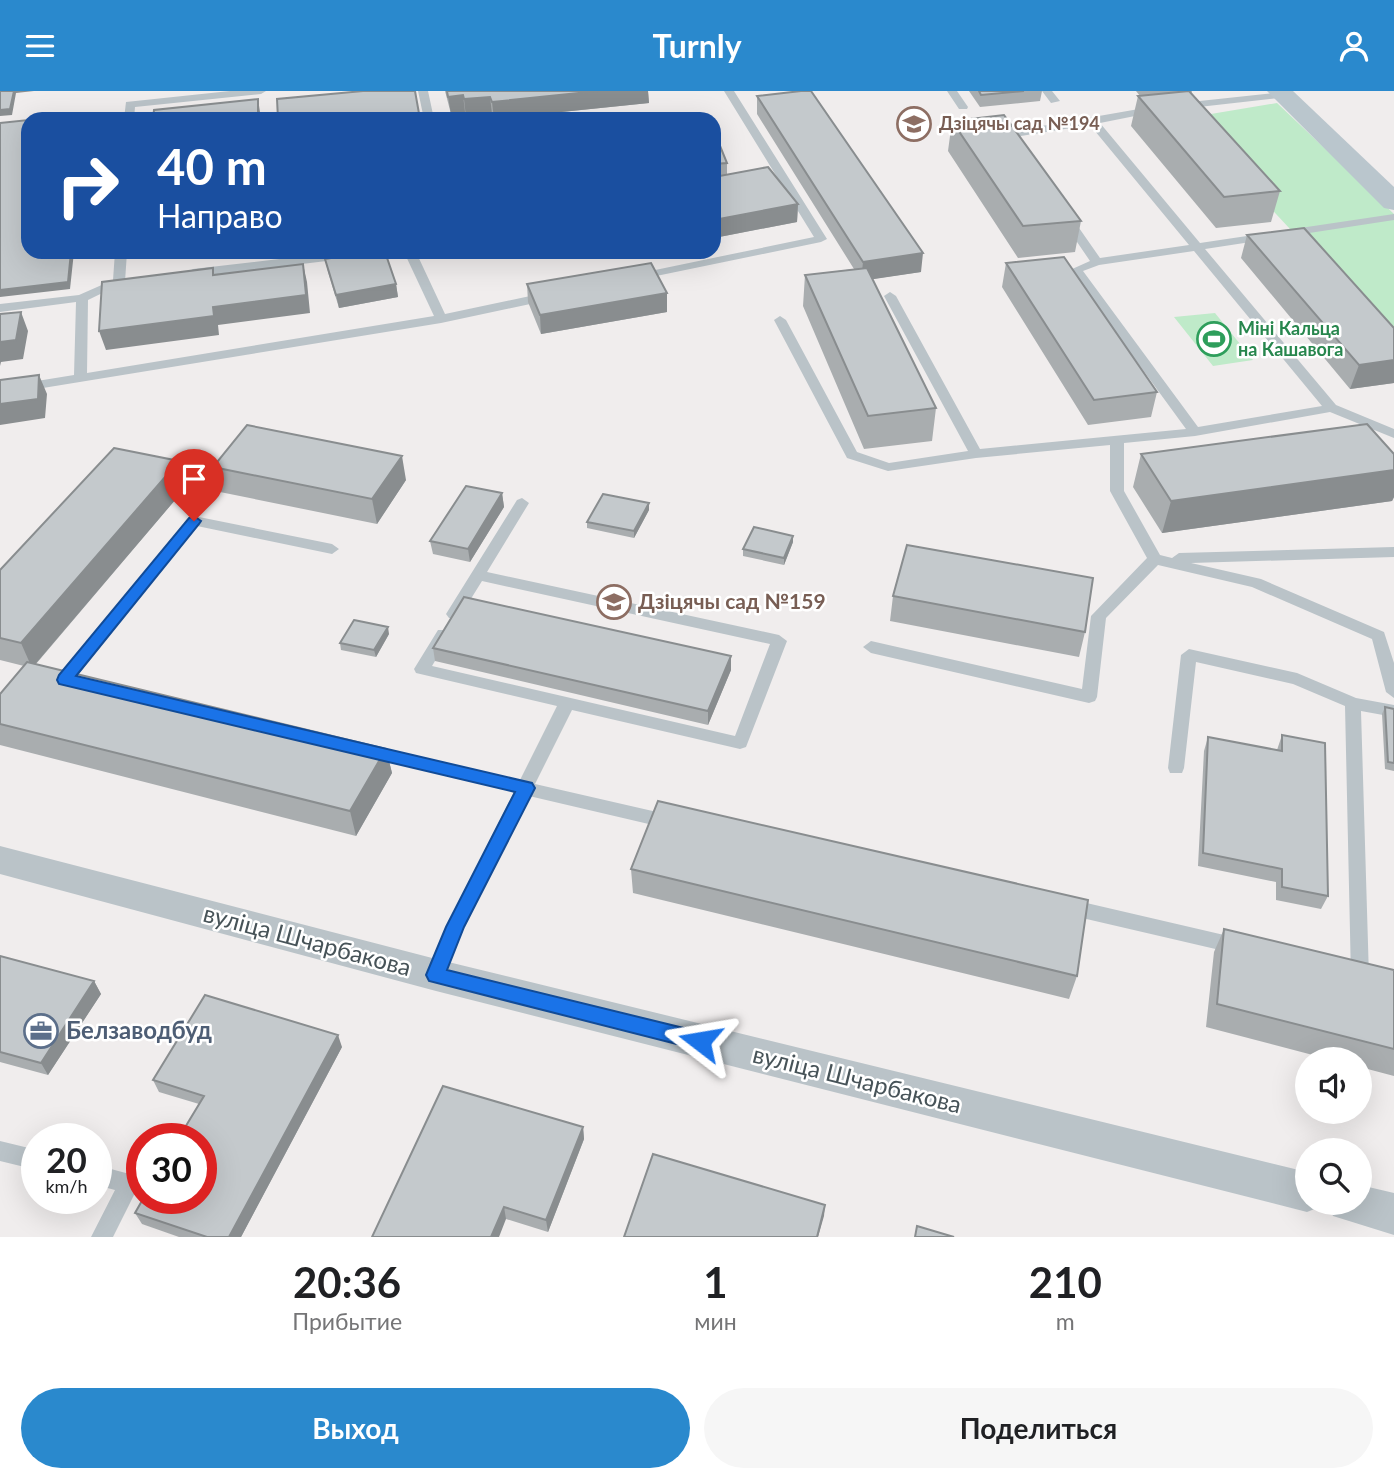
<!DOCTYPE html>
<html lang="ru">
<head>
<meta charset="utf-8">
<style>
	:root { --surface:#fff; --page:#f6f6f6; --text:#202124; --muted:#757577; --accent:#2a89cd }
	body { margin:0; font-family:Lato,sans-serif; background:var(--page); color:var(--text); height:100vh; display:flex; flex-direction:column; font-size:26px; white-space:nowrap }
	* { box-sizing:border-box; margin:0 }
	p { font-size:23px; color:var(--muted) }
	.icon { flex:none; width:38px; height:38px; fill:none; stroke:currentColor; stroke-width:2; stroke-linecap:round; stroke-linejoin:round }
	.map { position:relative; height:1146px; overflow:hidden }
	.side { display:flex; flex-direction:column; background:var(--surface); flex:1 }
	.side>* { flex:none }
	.guide { position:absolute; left:21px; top:21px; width:700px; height:147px; border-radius:21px; box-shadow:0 7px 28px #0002; background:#1a4fa0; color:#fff; overflow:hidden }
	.controls { position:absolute; left:1295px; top:956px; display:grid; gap:14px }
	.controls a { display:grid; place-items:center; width:77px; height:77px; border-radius:50%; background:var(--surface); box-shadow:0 7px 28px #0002; font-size:35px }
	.speed { position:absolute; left:21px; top:1032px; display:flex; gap:14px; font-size:35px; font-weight:700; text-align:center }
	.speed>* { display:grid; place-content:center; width:91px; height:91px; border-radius:50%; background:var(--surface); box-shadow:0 7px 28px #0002; line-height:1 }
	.speed small { font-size:18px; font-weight:400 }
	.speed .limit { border:10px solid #d22; background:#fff; color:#111 }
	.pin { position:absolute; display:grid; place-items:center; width:60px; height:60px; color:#fff; margin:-72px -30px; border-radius:50% 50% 50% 0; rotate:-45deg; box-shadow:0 0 7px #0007 }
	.pin .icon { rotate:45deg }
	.me { position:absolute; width:77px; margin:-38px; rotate:284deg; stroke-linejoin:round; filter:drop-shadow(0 0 5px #0008) }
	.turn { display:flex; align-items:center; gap:24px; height:147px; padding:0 21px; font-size:32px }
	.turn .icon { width:91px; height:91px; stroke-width:2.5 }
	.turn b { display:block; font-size:49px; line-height:60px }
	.eta { display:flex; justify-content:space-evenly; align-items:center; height:119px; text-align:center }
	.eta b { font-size:42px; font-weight:700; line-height:49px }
	.primary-button { display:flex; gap:14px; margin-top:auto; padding:14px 21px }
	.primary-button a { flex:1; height:80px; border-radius:42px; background:var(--accent); color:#fff; font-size:28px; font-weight:700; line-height:80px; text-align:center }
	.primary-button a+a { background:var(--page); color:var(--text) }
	header { display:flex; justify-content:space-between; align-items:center; height:91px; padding:0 21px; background:var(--accent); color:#fff; font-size:32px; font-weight:700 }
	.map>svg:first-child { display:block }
</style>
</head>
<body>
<header><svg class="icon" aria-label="menu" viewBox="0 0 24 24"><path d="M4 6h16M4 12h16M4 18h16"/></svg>Turnly<svg class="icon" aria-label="person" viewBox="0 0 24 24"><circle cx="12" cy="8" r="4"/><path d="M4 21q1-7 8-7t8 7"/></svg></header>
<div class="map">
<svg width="1394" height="1146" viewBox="0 0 1394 1146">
	<rect width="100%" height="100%" fill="#f0eded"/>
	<path fill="#bfeac9" d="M1277 12 1394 123V250L1187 27Z
		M1215 222 1253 269 1213 275 1174 226Z"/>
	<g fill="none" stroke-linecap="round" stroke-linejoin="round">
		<path fill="#bac3c8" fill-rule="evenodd" d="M230 0H266L261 3 135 16 134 28H124L126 11Z
			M418 0H428L434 28H424Z
			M724 0H734L827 148 821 151 632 190 630 187 636 183 814 146Z
			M947 0H957L968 16 967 18H959Z
			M1042 0H1052L1060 10 1051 12Z
			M1283 1 1288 4 1287 6 1181 18 1176 15 1181 12Z
			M1156 15 1160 16V20L1100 32 1200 152 1394 123V129L1205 158 1336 314 1394 338V347L1330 321 1195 345 1124 352V400L1160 464 1172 467 1179 462 1394 456V466L1191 472 1261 488 1384 541 1394 572V607L1386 601 1372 548 1252 496 1158 474 1106 527 1097 606 1095 610 1089 612 871 562 863 556 871 550 1082 598 1091 525 1147 467 1110 400V354L976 367 888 380 847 367 774 229 780 225 786 229 857 361 889 372 968 360 884 205 890 201 896 205 980 358 1186 338 1070 179 1090 170 1060 126 1070 124 1100 167 1189 154 1090 34 1014 46 1019 54 1014 57 1010 56 1002 44 1007 41ZM1194 160 1322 315 1198 336 1083 180 1099 174Z
			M663 21 667 22V26L616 28 621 25Z
			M115 161H127L125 191 88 209 87 282 434 225 404 161H416L445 223 549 201 555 205 549 209 441 232 0 304V296L74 284 76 211 0 221V213L79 204 113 189Z
			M339 161H374L368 165 193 186 187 182 193 178Z
			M522 407 529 412 487 481 779 544 787 550 746 656 740 658 572 619 535 693 670 724 676 726 679 731 676 736 670 738 529 705 464 836 443 890 436 892 429 890 427 884 446 836 514 701 368 666 362 664 360 660 362 656 368 654 520 689 557 615 416 582 414 578 438 539H448L451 543 432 575 735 645 770 553 482 490 459 527H449L446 523 517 409Z
			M194 425 332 453 339 458 332 463 197 435 77 585 83 587 85 591 83 595 77 597 59 593 57 589 59 585 189 427Z
			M1189 558 1297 582 1356 607 1394 614V626L1361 620 1369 886 1367 892 1360 894 1353 892 1351 886 1345 615 1293 593 1196 571 1184 677 1182 682H1170L1168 677 1181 564Z
			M1065 807 1237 847 1244 849 1246 855 1244 861 1237 863 1065 823 1059 820 1056 815 1059 810Z
			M0 1050 37 1059V1079L0 1070Z
			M96 1074 137 1085 140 1092 113 1146H91L115 1099 96 1094Z"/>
		<path fill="#bac3c8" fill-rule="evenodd" d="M0 755 436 868 1307 1081V1111H1324L1322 1115 1307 1121 436 900 0 783Z
			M1360 1094 1394 1102V1144L1333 1125 1327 1111H1360Z"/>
		<path fill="#bac6cd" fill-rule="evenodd" d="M1267 0H1293L1394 96V119L1384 117Z"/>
	</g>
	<path fill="#a9adaf" d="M445 0H648L649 12 494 28 492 23 466 26 465 21 451 23Z
		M969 0H1042L1040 10 980 16Z
		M1136 0H1192L1191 3 1280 100 1271 131 1216 137 1131 35 1138 5H1140Z
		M757 5 921 181 872 188 936 317 932 350 864 358 803 215 805 184 854 178 757 23Z
		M952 30 1081 130 1075 161 1018 167 948 60Z
		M714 46 727 72V84L798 113 797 131 714 147Z
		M1247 144 1394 237V292L1350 298 1241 167Z
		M325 168 396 193 398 206 339 217 328 181Z
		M1006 172 1157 301 1151 326 1088 334 1002 196Z
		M527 193 667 221 541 243 528 211Z
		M1141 363H1394V406L1392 410 1162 442 1133 396Z
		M213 376 406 389 377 433 220 401Z
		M187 395 36 573 386 658 392 682 356 745 0 654V603L24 575 0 569V479Z
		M502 402 504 416 470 471 433 463 430 450Z
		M649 419 634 447 587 437V431Z
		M793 445V451L784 474 743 465V458Z
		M893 505 1085 541 1079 566 890 530Z
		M389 543 376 566 341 559 340 552Z
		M433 557 731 565V579L708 634 435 570Z
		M1385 616 1394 618V680L1385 678 1382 623Z
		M1282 644 1328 805 1321 818 1276 809V791L1198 775 1204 660 1208 646 1277 659Z
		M631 778 1077 885 1069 908 633 802Z
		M1224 838 1394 879V985L1360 976V968H1328L1206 936 1214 861Z
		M0 865 94 890 101 903 48 984 0 971Z
		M342 956 241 1146H179L142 1133 135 1122 199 1013 159 1001 153 989Z
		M583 1036 584 1048 548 1141 506 1128 372 1146Z"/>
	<path fill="#898d8f" d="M14 0H34L16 2 12 24 0 25V19Z
		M598 0H648L649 12 494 28 492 11Z
		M463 4 465 21 451 23 448 6Z
		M490 6 492 23 466 26 464 8Z
		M258 8 261 28H236Z
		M798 113 797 131 714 147V129Z
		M71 161H74L70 198 0 206V199Z
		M923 162 921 181 861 190 863 171Z
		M303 173 307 191 310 222 218 234 219 244 106 259 99 240 213 216Z
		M396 193 398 206 339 217 336 204Z
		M667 202V221L541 243 540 224Z
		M21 221 28 240 23 268 1 271 0 275V251Z
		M1394 269V292L1350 298 1359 274Z
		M39 284 47 303 45 327 0 334V313Z
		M402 365 406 389 377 433 372 408Z
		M179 370 187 395 32 577 21 552Z
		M1394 379V406L1392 410 1162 442 1171 410Z
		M502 402 504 416 470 471 468 458Z
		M649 412V419L634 447V440Z
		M793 445V451L784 474V467Z
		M388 536 389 543 376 566 374 559Z
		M731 565V579L708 634V620Z
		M386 658 392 682 356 745 350 720Z
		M94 890 101 903 48 984 41 972Z
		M338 944 342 956 241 1146H229Z
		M583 1036 584 1048 548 1141 546 1129Z
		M825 1114 824 1125 818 1146H817Z
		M504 1116 506 1128 499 1146H491Z"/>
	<path fill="#c4c9cc" stroke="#898d8f" stroke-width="2" d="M0 0H14L10 18 0 19Z
		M363 0H415L420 28H278L277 8Z
		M447 0H598L492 11 490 6 464 8 463 4 448 6Z
		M801 0H811L923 162 863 171 757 5Z
		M979 0H1024L981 4Z
		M1189 0 1280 100 1224 106 1138 5Z
		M258 8V26L236 28H153L154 19Z
		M87 23V28H37Z
		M1004 24 1081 130 1023 135 952 30Z
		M28 29V161H71L68 191 0 199V32Z
		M716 45 727 72 714 73V46Z
		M768 76 798 113 714 129V86Z
		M1304 137 1394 237V269L1359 274 1247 144Z
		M368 161H385L396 193 336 204 325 168Z
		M1064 166 1157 301 1094 309 1006 172Z
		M651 172 667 202 540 224 527 193Z
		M303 173 306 204 213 216 214 225 99 240 102 191 213 177V184Z
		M867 177 936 317 868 325 805 184Z
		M21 221 16 249 0 251V223Z
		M39 284 38 308 0 313V289Z
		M1367 333 1394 363V379L1171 410 1141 363Z
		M247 334 402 365 372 408 213 376Z
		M114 357 179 370 21 552 0 547V479Z
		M466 395 502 402 468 458 430 450Z
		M603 403 649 412 634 440 587 431Z
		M754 436 793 445 784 467 743 458Z
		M907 454 1093 487 1085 541 893 505Z
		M464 506 731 565 708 620 433 557Z
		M354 529 388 536 374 559 340 552Z
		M27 571 386 658 350 720 0 633V603Z
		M1385 616 1394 618V672L1388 671Z
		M1282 644 1325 652 1328 805 1282 796V778L1203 762 1208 646 1282 660Z
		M658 710 1088 809 1077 885 631 778Z
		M1224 838 1394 879V958L1217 913Z
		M0 865 94 890 41 972 0 961Z
		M205 904 338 944 229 1146H207L135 1122 143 1108H201V1048H178L204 1005 153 989Z
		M443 995 583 1036 546 1129 504 1116 491 1146H372Z
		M653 1063 825 1114 817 1146H624Z
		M917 1135 954 1146H915Z"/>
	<path fill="#1a73e8" stroke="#114b97" stroke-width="2" d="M194 425 201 430 199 433 76 585 532 692 535 697 464 836 447 879 700 941 707 944 709 950 707 956 700 959 429 890 426 884 446 836 515 701 59 593 57 589 59 584 189 427Z"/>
	<defs>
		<g id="school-ring" transform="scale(1.75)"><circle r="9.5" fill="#fff" stroke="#8d6e63" stroke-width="1.5"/><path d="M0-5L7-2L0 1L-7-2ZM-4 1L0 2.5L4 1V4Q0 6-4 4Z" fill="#8d6e63"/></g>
		<g id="stadium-ring" transform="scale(1.75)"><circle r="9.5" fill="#fff" stroke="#2e9e5b" stroke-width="1.5"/><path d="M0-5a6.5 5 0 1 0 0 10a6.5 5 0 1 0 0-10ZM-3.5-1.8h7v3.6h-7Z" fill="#2e9e5b"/></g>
		<g id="office-ring" transform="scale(1.75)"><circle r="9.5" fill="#fff" stroke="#5c6f8a" stroke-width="1.5"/><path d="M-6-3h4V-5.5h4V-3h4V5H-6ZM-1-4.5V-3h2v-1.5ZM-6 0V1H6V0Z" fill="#5c6f8a"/></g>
	</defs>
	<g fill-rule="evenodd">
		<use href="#school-ring" x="914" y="33"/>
		<use href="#stadium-ring" x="1214" y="248"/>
		<use href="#school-ring" x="614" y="511"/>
		<use href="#office-ring" x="41" y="940"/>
	</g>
	<g text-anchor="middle" stroke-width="5" stroke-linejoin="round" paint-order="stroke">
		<g font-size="18" font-weight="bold" fill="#785e54" stroke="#fff" text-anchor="start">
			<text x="939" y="39">Дзіцячы сад №194</text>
		</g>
		<g font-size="18" font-weight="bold" fill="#27864d" stroke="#fff" text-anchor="start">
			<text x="1238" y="244">Міні Кальца<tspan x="1238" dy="21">на Кашавога</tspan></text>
		</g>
		<g font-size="21" font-weight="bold" fill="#785e54" stroke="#fff" text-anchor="start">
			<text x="638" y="518">Дзіцячы сад №159</text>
		</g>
		<g font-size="24" fill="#475358" stroke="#fff">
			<text transform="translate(307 850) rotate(15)" y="8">вуліца Шчарбакова</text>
			<text transform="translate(857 989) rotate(14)" y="8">вуліца Шчарбакова</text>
		</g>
		<g font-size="24" font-weight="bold" fill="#4e5e75" stroke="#fff" text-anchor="start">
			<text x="66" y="948">Белзаводбуд</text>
		</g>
	</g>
</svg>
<div class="controls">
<a><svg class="icon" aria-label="sound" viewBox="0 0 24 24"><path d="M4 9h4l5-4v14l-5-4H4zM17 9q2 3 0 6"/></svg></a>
<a><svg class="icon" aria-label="search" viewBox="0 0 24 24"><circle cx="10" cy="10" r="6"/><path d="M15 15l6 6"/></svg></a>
</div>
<div class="speed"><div>20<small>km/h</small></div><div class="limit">30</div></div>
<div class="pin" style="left:194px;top:430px;background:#d93025"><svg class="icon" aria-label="arrive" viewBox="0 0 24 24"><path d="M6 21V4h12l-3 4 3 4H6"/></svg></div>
<svg class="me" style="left:700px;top:950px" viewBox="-20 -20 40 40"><path d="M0-17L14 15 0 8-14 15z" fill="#1a73e8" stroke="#fff" stroke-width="4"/></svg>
<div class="guide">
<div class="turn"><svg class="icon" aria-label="right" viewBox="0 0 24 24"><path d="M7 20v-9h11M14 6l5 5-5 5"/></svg><div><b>40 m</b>Направо</div></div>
</div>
</div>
<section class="side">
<div class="eta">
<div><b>20:36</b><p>Прибытие</p></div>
<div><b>1</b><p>мин</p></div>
<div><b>210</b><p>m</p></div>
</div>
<div class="primary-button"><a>Выход</a><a>Поделиться</a></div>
</section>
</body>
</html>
